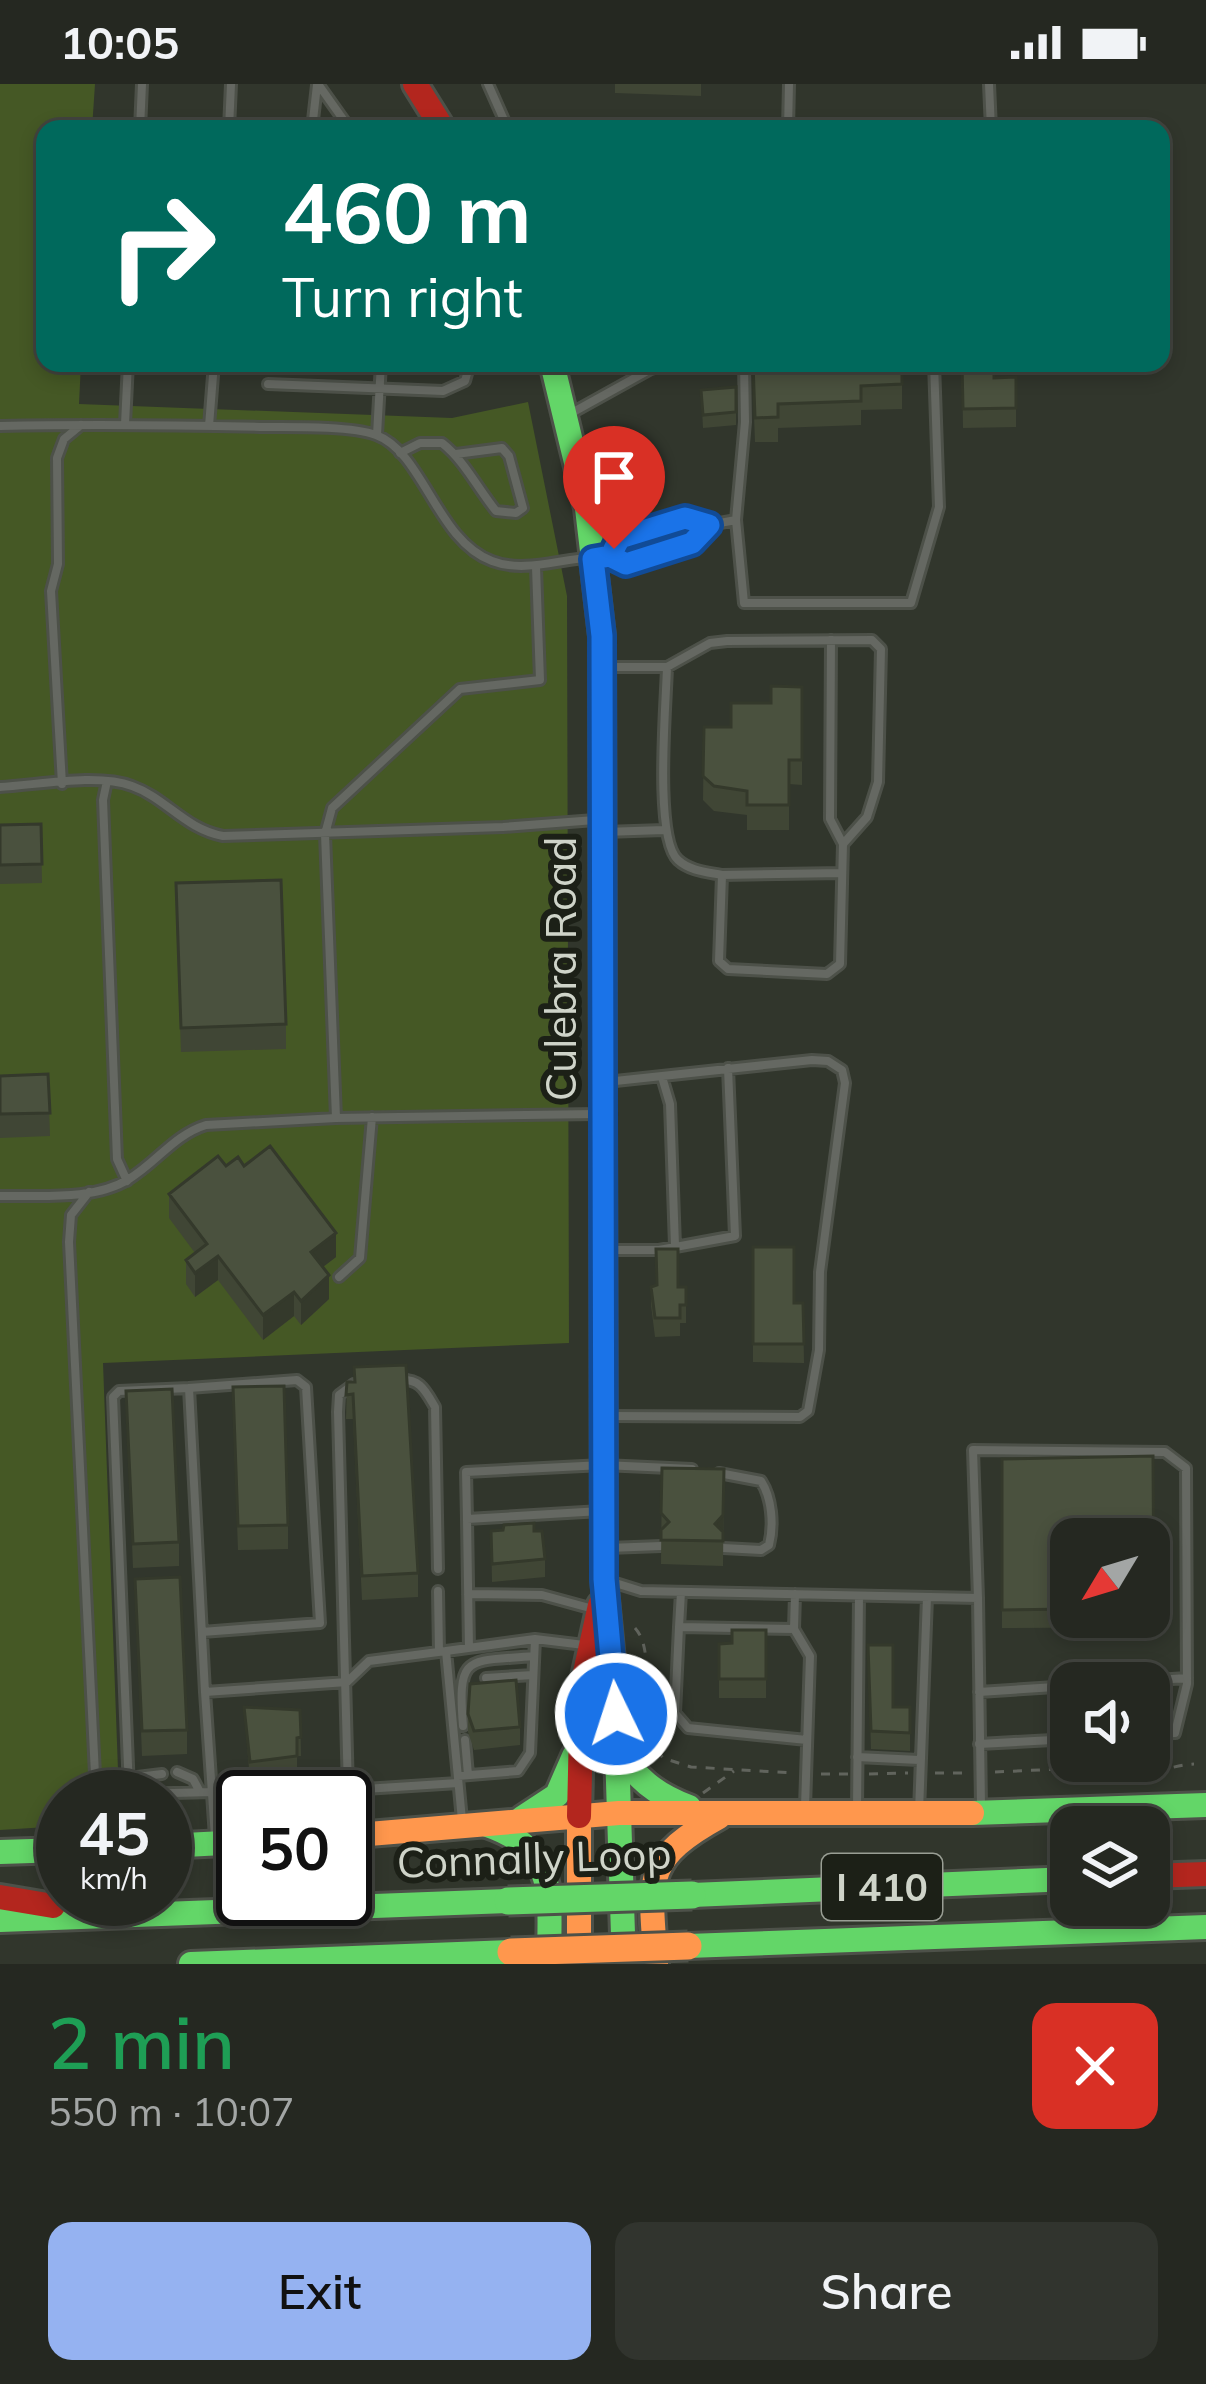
<!DOCTYPE html>
<html lang="en">
<head>
<meta charset="utf-8">
<style>
	:root { --surface:#252821; --page:#31342e; --text:#f1f3f6; --muted:#a3a6a5; --line:#42443f; --accent:#95b2f1 }
	body { margin:0; font-family:Mulish,sans-serif; background:var(--page); color:var(--text); height:100vh; display:flex; flex-direction:column; font-size:45px; white-space:nowrap }
	* { box-sizing:border-box; margin:0 }
	p { font-size:39px; color:var(--muted) }
	.icon { flex:none; width:66px; height:66px; fill:none; stroke:currentColor; stroke-width:2; stroke-linecap:round; stroke-linejoin:round }
	.map { position:relative; height:1880px; overflow:hidden }
	.drawer { display:flex; flex-direction:column; background:var(--surface); flex:1 }
	.drawer>* { flex:none }
	.banner { position:absolute; left:36px; top:36px; width:1134px; height:252px; border-radius:24px; box-shadow:0 6px 18px #0003,0 0 0 3px var(--line); background:#00695c; color:#fff; overflow:hidden }
	.needle { width:78px; rotate:232deg }
	.controls { position:absolute; left:1050px; top:1434px; display:grid; gap:24px }
	.controls a { display:grid; place-items:center; width:120px; height:120px; border-radius:24px; background:var(--surface); box-shadow:0 6px 18px #0003,0 0 0 3px var(--line); font-size:60px }
	.speed { position:absolute; left:36px; top:1686px; display:flex; gap:24px; font-size:60px; font-weight:700; text-align:center }
	.speed>* { display:grid; place-content:center; width:156px; height:156px; border-radius:50%; background:var(--surface); box-shadow:0 6px 18px #0003,0 0 0 3px var(--line); line-height:1 }
	.speed small { font-size:30px; font-weight:400 }
	.speed .limit { border:6px solid #111; border-radius:18px; background:#fff; color:#111 }
	.pin { position:absolute; display:grid; place-items:center; width:102px; height:102px; color:#fff; margin:-123px -51px; border-radius:50% 50% 50% 0; rotate:-45deg; box-shadow:0 0 12px #0007 }
	.pin .icon { rotate:45deg }
	.me { position:absolute; width:132px; margin:-66px; rotate:356deg; stroke-linejoin:round; filter:drop-shadow(0 0 9px #0008) }
	.turn { display:flex; align-items:center; gap:42px; height:252px; padding:0 48px; font-size:54px }
	.turn .icon { width:156px; height:156px; stroke-width:2.5 }
	.turn b { display:block; font-size:84px; line-height:102px }
	.round { display:grid; place-items:center; flex:none; width:126px; height:126px; border-radius:24px; background:var(--page) }
	.summary { display:flex; align-items:center; justify-content:space-between; height:204px; padding:0 48px }
	h1 { font-size:72px; font-weight:600; line-height:90px; color:#1e9e55 }
	.action { display:flex; gap:24px; margin-top:auto; padding:24px 48px }
	.action a { flex:1; height:138px; border-radius:24px; background:var(--accent); color:#111; font-size:48px; font-weight:600; line-height:138px; text-align:center }
	.action a+a { background:var(--page); color:var(--text) }
	.status { display:flex; justify-content:space-between; align-items:center; height:84px; padding:0 60px; background:var(--surface); direction:ltr }
	.status svg { height:33px; fill:currentColor }
	.map>svg:first-child { display:block }
</style>
</head>
<body>
<div class="status"><b>10:05</b><svg viewBox="0 0 49 12"><path d="M0 12V9h3v3zM5 12V6h3v6zM10 12V3h3v9zM15 12V0h3v12zM26 1h20v11H26zM47 4h2v5h-2z"/></svg></div>
<div class="map">
<svg width="1206" height="1880" viewBox="0 0 1206 1880">
	<rect width="100%" height="100%" fill="#31362c"/>
	<path fill="#455825" d="M0 0H95L92 45H45V279H81L79 320 452 334 528 318 567 512 569 1259 103 1279 119 1713H63V1742L0 1746Z"/>
	<g fill="none" stroke-linecap="round" stroke-linejoin="round">
		<g stroke="#4d5149" stroke-width="14">
			<path id="lane" d="M318 0 350 45
				M488 0 508 45
				M989 0 991 45
				M140 45 142 0
				M229 45 231 0
				M312 45 317 1
				M788 45 789 0
				M268 300 443 307 465 297 470 279
				M568 331 651 285 672 279
				M125 340 128 279
				M0 342C89 340 177 341 266 343 294 343 352 342 376 351 423 368 437 457 492 477 536 494 587 460 627 480L692 459 709 441
				M209 342 214 279
				M377 351 381 279
				M400 369 420 359H442C464 376 478 405 496 427L516 429 523 424 509 372 502 364 456 370
				M736 436 745 338 744 279
				M610 472 620 455 685 434 709 441 736 436 744 519H911L939 423 934 279
				M831 556 830 735 843 760
				M604 583H667C666 621 654 754 678 776 690 787 707 788 722 791L719 877 728 885 827 890 840 880 843 760 867 733 878 698 881 565 872 556 727 557 710 559 667 583
				M107 697 103 716 117 1075 127 1097
				M62 700 51 507 58 480 57 374 64 355 81 341
				M0 703C37 701 98 689 132 702 166 714 185 745 223 752L503 743 595 736
				M604 748 664 746
				M722 791 842 789
				M662 993 670 1020 675 1162
				M606 998 812 976 828 977 842 986 845 999 820 1188 819 1266 808 1327 800 1333 611 1332
				M336 1034 325 750 332 724 460 605 540 596 536 483
				M89 1108 71 1131 69 1158 96 1711
				M0 1112C40 1111 94 1117 129 1095 157 1078 174 1051 206 1041L336 1034 596 1030
				M607 1166H659L735 1152 728 984
				M339 1193 360 1174 372 1033
				M398 1296C420 1294 425 1306 435 1323L438 1485
				M189 1304 119 1307 113 1313 129 1706 134 1710 212 1708
				M719 1389 761 1397C772 1414 774 1441 769 1461L761 1466 723 1464
				M467 1435 466 1388 603 1381 692 1385
				M608 1464 661 1462
				M609 1497 641 1507 978 1514 981 1722
				M438 1507 439 1568
				M681 1508 679 1543 794 1545
				M468 1510 542 1511 597 1526
				M795 1510 794 1545 810 1572 805 1723
				M978 1514 973 1366 1165 1368 1186 1384 1187 1600 1175 1649 1149 1650
				M679 1543 675 1629 688 1644 807 1656
				M202 1548 320 1539 306 1303 297 1296 189 1304 205 1608
				M469 1564 467 1435 601 1427
				M486 1594 533 1591
				M1112 1599 1187 1594
				M979 1608 1071 1602
				M463 1642C457 1568 468 1578 534 1572
				M465 1656 468 1691
				M979 1660 1071 1655
				M857 1673 919 1676
				M177 1688 193 1695 200 1708
				M458 1692 518 1687 530 1669 535 1555
				M129 1694 162 1690
				M349 1706 458 1699
				M857 1726 859 1512
				M919 1728 927 1513
				M462 1736 446 1567 535 1555 584 1561
				M349 1745 338 1328 339 1311 354 1300
				M215 1753 205 1608 347 1598 369 1577 446 1567"/>
		</g>
		<g stroke="#4d5149" stroke-width="30">
			<path id="fast" d="M552 279 587 424 602 552 604 1495 615 1606 619 1729
				M619 1662C633 1694 657 1711 689 1723
				M619 1729 624 1880
				M972 1729 1206 1721
				M522 1734 557 1711 574 1672
				M487 1741C560 1766 549 1815 549 1880
				M165 1762 243 1758
				M0 1768 63 1766
				M692 1811 1071 1795
				M0 1836 508 1817
				M688 1862 1206 1843
				M191 1880 511 1868"/>
		</g>
		<g stroke="#4d5149" stroke-width="30">
			<path id="slow" d="M579 1732V1880
				M345 1752 619 1729H972
				M656 1880C650 1798 641 1776 719 1733"/>
		</g>
		<g stroke="#4d5149" stroke-width="30">
			<path id="jam" d="M415 0 443 45
				M579 1732 582 1602 600 1521
				M1149 1792 1206 1790
				M0 1813 53 1822"/>
		</g>
		<path stroke="#61645d" stroke-width="3" stroke-dasharray="9 9" stroke-linecap="butt" d="M635 1544C660 1572 631 1636 663 1674L691 1683 794 1689
			M995 1688 1126 1682C1149 1694 1171 1681 1194 1680
			M935 1689H968
			M821 1690H848
			M869 1690 908 1689
			M703 1709 734 1687"/>
		<use href="#lane" stroke="#656862" stroke-width="8"/>
		<use href="#fast" stroke="#63d668" stroke-width="24"/>
		<use href="#slow" stroke="#ff974d" stroke-width="24"/>
		<use href="#jam" stroke="#b3261e" stroke-width="24"/>
		<g stroke="#4d5149" stroke-width="33" stroke-linecap="butt">
			<path id="fast-bridge" d="M508 1817 692 1811"/>
		</g>
		<g stroke="#4d5149" stroke-width="33" stroke-linecap="butt">
			<path id="slow-bridge" d="M511 1868 688 1862"/>
		</g>
		<use href="#fast-bridge" stroke="#63d668" stroke-width="27"/>
		<use href="#slow-bridge" stroke="#ff974d" stroke-width="27"/>
	</g>
	<path fill="#404635" fill-rule="evenodd" d="M615 0H701V12L615 9Z
		M752 279H902V325L861 326V341L778 344V358H755Z
		M962 279 994 294 1016 293V343L963 344Z
		M736 303V341L703 344 701 306Z
		M802 603V701L789 700V746H747V731L714 727 703 716 704 643H731Z
		M41 740 42 799 0 800V741Z
		M176 823 286 940V965L181 968Z
		M48 990 50 1052 0 1054V992Z
		M226 1082H244L336 1173 323 1183 329 1215 301 1241 294 1232 263 1256 218 1196 195 1213 186 1200V1176L195 1169 169 1134V1110Z
		M753 1163 794 1219H803L804 1279 753 1278Z
		M656 1201 686 1203V1239H680V1252L655 1253 651 1221V1203Z
		M347 1298H354L418 1489V1513L362 1516 353 1335H346Z
		M126 1307 179 1458V1482L133 1484Z
		M233 1328 288 1441V1465L238 1466Z
		M1153 1372 1154 1543 1002 1544V1375ZM1071 1455H1149V1533H1071Z
		M662 1384 724 1385 723 1482 661 1480Z
		M503 1446 534 1447 545 1475V1493L492 1498 491 1447Z
		M135 1495 187 1646V1670L142 1672Z
		M766 1546V1614H719V1560L732 1559Z
		M868 1561 893 1623H910V1667L871 1665Z
		M244 1623 300 1626 301 1672H297V1690L250 1697Z
		M468 1630 520 1643V1661L474 1666 468 1648Z"/>
	<path fill="#34392b" d="M336 1149V1173L311 1192V1168Z
		M218 1172V1196L195 1213V1189Z
		M329 1191V1215L301 1241V1217Z
		M294 1208V1232L263 1256V1231Z
		M724 1409 723 1456 715 1440Z"/>
	<path fill="#4a513e" stroke="#34392b" stroke-width="3" d="M753 279H902V300L861 302V317L778 320V333L755 334Z
		M962 279H994V294L1016 293V324L963 325Z
		M736 303V328L703 331 701 306Z
		M771 602 802 603V676H789V721H747V707L714 702 703 692 704 643H731V619H771Z
		M41 740 42 780 0 781V741Z
		M281 796 286 940 181 944 176 799Z
		M48 990 50 1029 0 1030V992Z
		M270 1062 336 1149 311 1168 329 1191 301 1217 294 1208 263 1231 218 1172 195 1189 186 1176 207 1160 169 1110 218 1072 226 1082 238 1073 244 1082Z
		M753 1163H794V1219H803L804 1260H753Z
		M656 1165H678V1203H686V1221H680V1234H655L651 1203 657 1201Z
		M406 1281 418 1489 362 1492 353 1310 346 1311 347 1298H355L354 1283Z
		M284 1302 288 1441 238 1442 233 1303Z
		M172 1305 179 1458 133 1460 126 1307Z
		M1153 1372 1154 1524H1149V1455H1071V1525L1002 1526V1375Z
		M662 1384 724 1385 723 1431 715 1440 723 1448V1457L661 1456V1446L669 1438 661 1429Z
		M534 1439V1447H542L545 1475 492 1480 491 1447 503 1446 504 1441Z
		M180 1493 187 1646 142 1647 135 1495Z
		M732 1546H766V1595H719V1560L732 1559Z
		M868 1561H893V1623H910V1649L871 1647Z
		M516 1596 520 1643 474 1647 468 1630 470 1600Z
		M244 1623 300 1626 301 1653 297 1654V1672L250 1678Z"/>
	<g fill="none" stroke-linecap="round" stroke-linejoin="round">
		<g stroke="#114b97" stroke-width="30">
			<path id="route" d="M614 465 620 454 685 434 709 441 692 459 626 480 610 472 593 475 602 552 604 1495 616 1630"/>
		</g>
		<use href="#route" stroke="#1a73e8" stroke-width="21"/>
	</g>
	<g text-anchor="middle" stroke-width="12" stroke-linejoin="round" paint-order="stroke">
		<rect fill="#1c2017" stroke="#999e94" stroke-width="3" x="822" y="1770" width="120" height="66" rx="9"/>
		<g font-size="39" font-weight="bold" fill="#cfd4c9">
			<text x="882" y="1817">I 410</text>
		</g>
		<g font-size="42" fill="#cfd4c9" stroke="#1c2017">
			<text transform="translate(561 885) rotate(-90)" y="15">Culebra Road</text>
			<text transform="translate(534 1774) rotate(-2)" y="15">Connally Loop</text>
		</g>
	</g>
</svg>
<div class="controls">
<a><svg class="needle" viewBox="-14 -14 28 28"><path d="M0-13l5 13h-10z" fill="#e53935"/><path d="M0 13l5-13h-10z" fill="#a3a6a5"/></svg></a>
<a><svg class="icon" aria-label="sound" viewBox="0 0 24 24"><path d="M4 9h4l5-4v14l-5-4H4zM17 9q2 3 0 6"/></svg></a>
<a><svg class="icon" aria-label="layers" viewBox="0 0 24 24"><path d="M12 4l9 5-9 5-9-5zM3 14l9 5 9-5"/></svg></a>
</div>
<div class="speed"><div>45<small>km/h</small></div><div class="limit">50</div></div>
<div class="pin" style="left:614px;top:465px;background:#d93025"><svg class="icon" aria-label="arrive" viewBox="0 0 24 24"><path d="M6 21V4h12l-3 4 3 4H6"/></svg></div>
<svg class="me" style="left:616px;top:1630px" viewBox="-20 -20 40 40"><circle r="17" fill="#1a73e8" stroke="#fff" stroke-width="3"/><path d="M0-11L8 9 0 5-8 9z" fill="#fff"/></svg>
<div class="banner">
<div class="turn"><svg class="icon" aria-label="right" viewBox="0 0 24 24"><path d="M7 20v-9h11M14 6l5 5-5 5"/></svg><div><b>460 m</b>Turn right</div></div>
</div>
</div>
<section class="drawer">
<div class="summary"><div><h1>2 min</h1><p>550 m · 10:07</p></div><a class="round" style="background:#d93025;color:#fff"><svg class="icon" aria-label="close" viewBox="0 0 24 24"><path d="M6 6l12 12M18 6L6 18"/></svg></a></div>
<div class="action"><a>Exit</a><a>Share</a></div>
</section>
</body>
</html>
